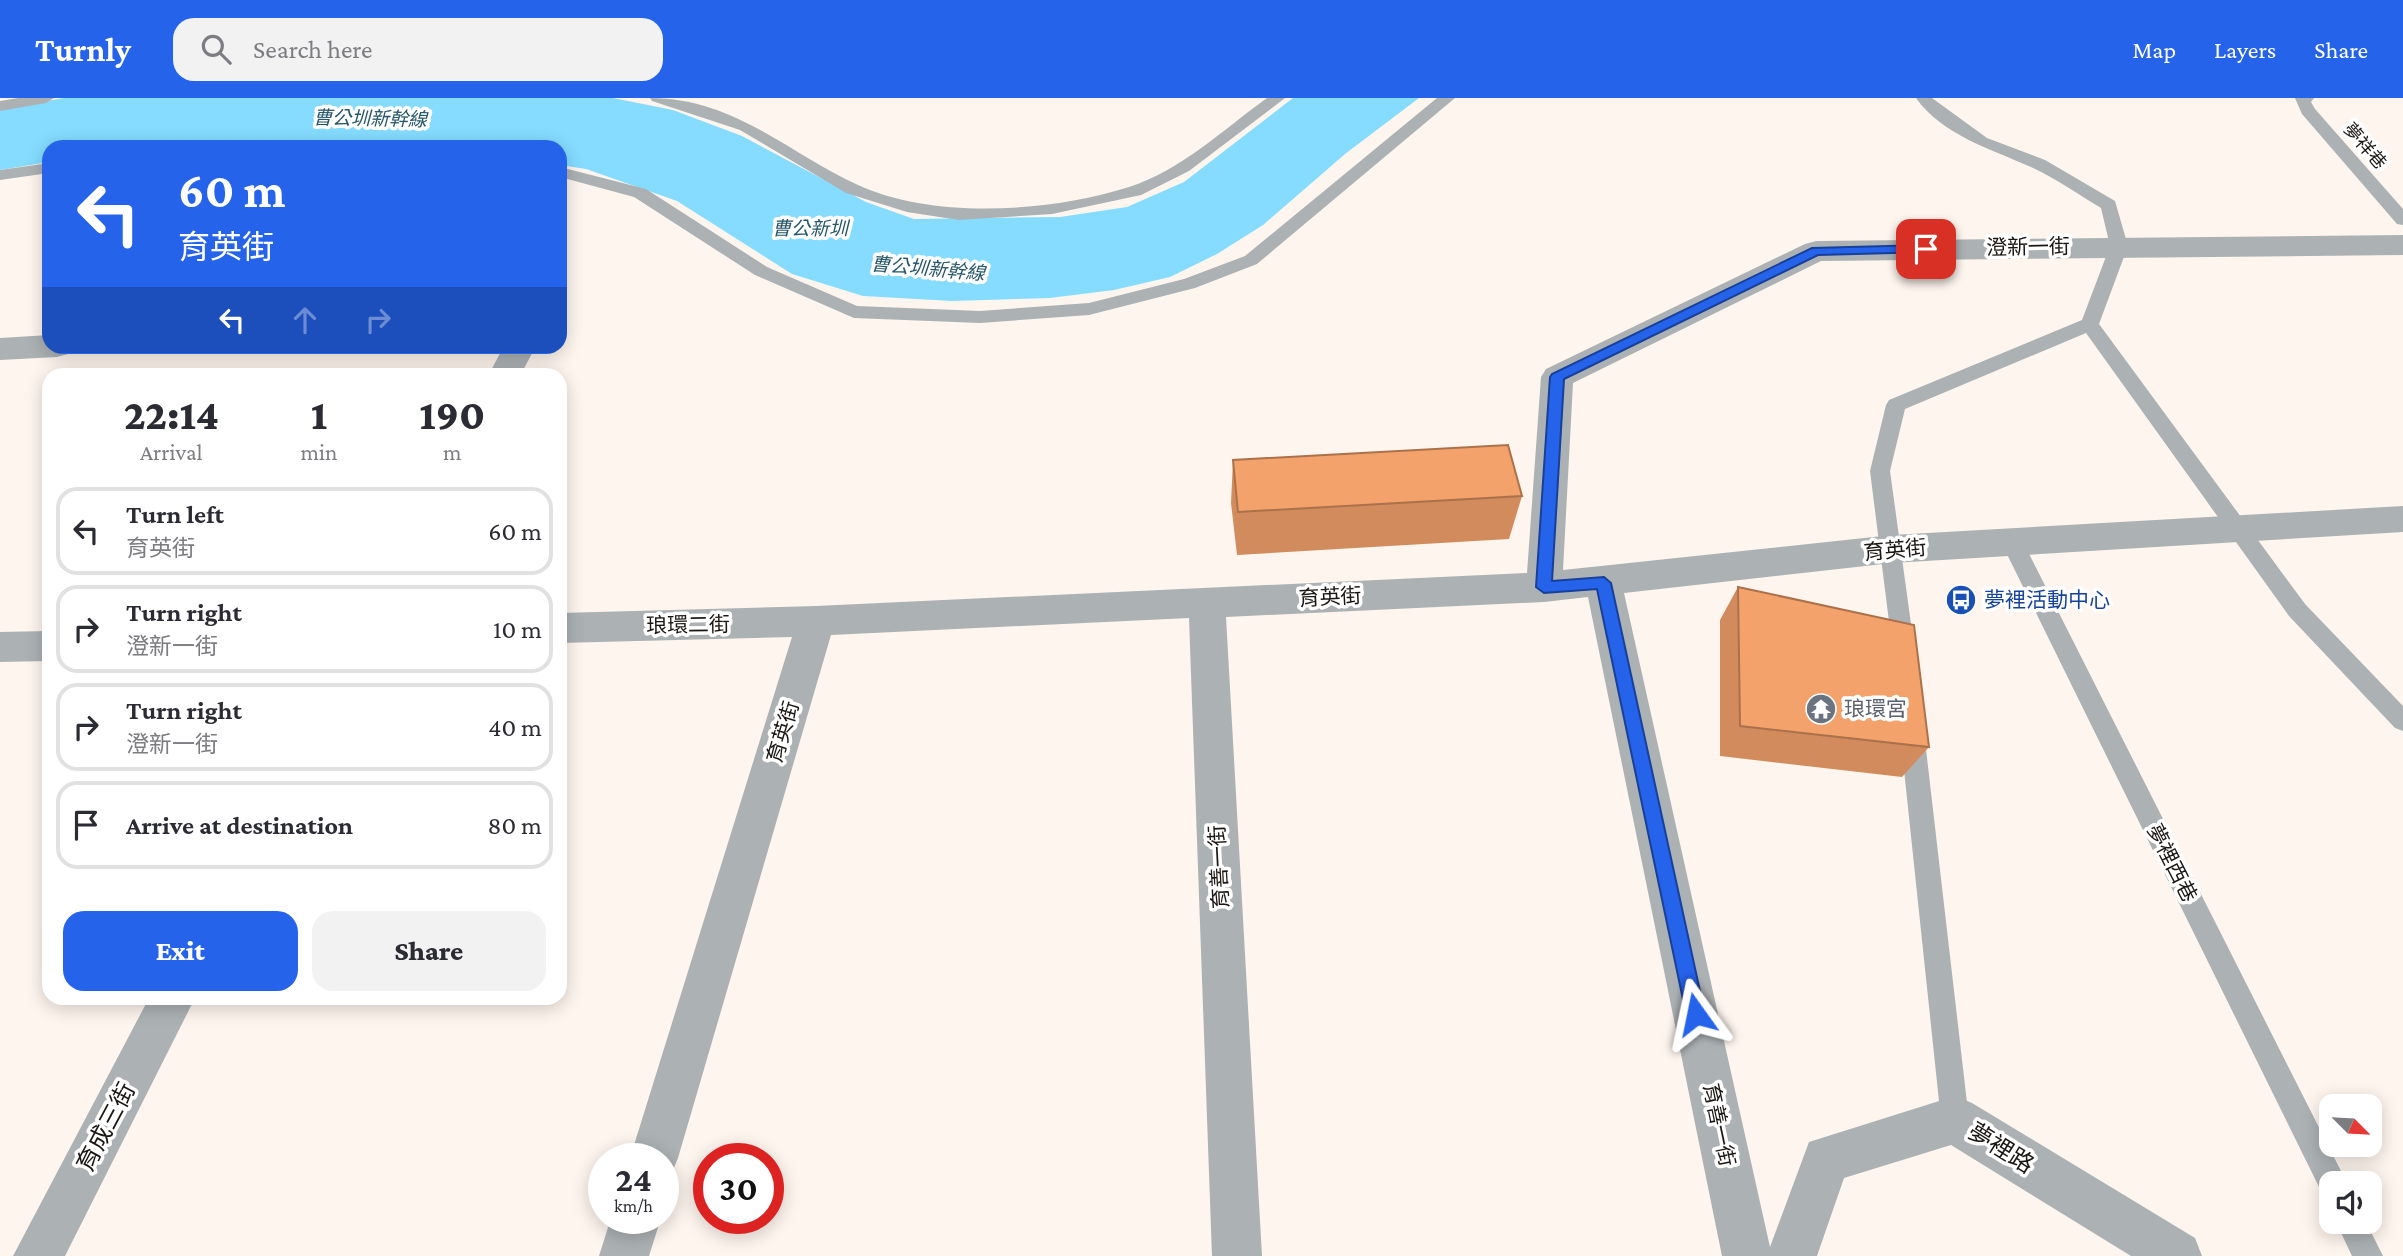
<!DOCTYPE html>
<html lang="en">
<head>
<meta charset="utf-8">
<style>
	:root { --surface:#fff; --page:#f2f2f3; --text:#2b2b33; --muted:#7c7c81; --line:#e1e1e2; --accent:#2563eb }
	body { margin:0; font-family:"Crimson Pro","Noto Sans TC",serif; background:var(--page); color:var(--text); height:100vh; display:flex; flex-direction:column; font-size:26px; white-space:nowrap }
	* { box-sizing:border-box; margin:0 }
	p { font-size:23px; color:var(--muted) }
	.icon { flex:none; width:38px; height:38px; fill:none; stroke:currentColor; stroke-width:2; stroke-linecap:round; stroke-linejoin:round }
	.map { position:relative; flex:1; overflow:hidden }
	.details { position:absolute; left:42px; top:270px; width:525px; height:637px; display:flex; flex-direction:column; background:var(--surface); border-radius:21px; box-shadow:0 4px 18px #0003 }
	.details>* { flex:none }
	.top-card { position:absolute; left:42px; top:42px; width:525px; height:214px; border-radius:21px; box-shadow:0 4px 18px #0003; background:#2563eb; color:#fff; overflow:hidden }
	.needle { width:46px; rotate:114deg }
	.buttons { position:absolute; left:2319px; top:996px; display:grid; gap:14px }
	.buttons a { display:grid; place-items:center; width:63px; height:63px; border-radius:14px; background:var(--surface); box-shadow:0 4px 18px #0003; font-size:35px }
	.speed { position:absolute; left:588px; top:1045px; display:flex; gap:14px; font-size:35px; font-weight:700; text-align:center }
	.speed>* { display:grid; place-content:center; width:91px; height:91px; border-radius:50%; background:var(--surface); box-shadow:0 4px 18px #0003; line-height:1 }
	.speed small { font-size:18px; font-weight:400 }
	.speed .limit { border:10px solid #d22; background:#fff; color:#111 }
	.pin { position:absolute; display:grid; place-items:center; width:60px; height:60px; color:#fff; margin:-30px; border-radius:14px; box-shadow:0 4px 10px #0006 }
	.me { position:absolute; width:77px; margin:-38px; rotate:348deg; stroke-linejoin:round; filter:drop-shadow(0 0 5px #0008) }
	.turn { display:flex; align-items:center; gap:24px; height:147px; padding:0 21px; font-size:32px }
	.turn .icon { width:91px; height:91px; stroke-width:2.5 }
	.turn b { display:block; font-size:49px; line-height:60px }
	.lanes { display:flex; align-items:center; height:66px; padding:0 21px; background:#0003; justify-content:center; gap:35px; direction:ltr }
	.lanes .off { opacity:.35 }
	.eta { display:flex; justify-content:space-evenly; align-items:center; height:119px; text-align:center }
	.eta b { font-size:42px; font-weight:800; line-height:49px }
	.primary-button { display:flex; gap:14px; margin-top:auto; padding:14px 21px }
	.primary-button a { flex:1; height:80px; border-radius:21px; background:var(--accent); color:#fff; font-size:28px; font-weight:800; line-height:80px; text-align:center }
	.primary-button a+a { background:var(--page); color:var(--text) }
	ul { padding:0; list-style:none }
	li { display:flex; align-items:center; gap:21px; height:88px; margin:0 14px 10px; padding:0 7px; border:4px solid var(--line); border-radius:21px }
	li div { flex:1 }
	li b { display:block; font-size:26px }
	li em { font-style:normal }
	header { display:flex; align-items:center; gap:42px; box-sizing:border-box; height:98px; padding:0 35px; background:var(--accent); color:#fff }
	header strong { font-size:33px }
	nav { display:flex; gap:38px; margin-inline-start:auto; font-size:24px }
	.search { width:490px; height:63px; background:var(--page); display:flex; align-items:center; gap:18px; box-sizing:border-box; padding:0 24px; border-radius:21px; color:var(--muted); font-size:26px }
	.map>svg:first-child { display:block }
</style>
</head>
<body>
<header>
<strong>Turnly</strong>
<div class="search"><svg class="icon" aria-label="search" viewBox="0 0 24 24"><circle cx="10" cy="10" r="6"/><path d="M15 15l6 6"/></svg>Search here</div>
<nav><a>Map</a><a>Layers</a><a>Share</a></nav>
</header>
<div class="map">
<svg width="2403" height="1158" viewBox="0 0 2403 1158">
	<rect width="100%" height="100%" fill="#fef5ee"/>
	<path fill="#85dcff" d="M64 0H613L673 12 742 38 866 104 914 121 1060 119 1127 109 1184 84 1293 0H1419L1345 56 1263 127 1217 156 1170 179 1114 192 1050 200 952 203 863 198 792 176 677 103 586 71 560 67V49H372L196 42 151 49H49V64L0 72V11Z"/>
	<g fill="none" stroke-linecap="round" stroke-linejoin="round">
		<path fill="#acb1b4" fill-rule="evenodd" d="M18 0H54L46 5 0 13V3Z
			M650 0C734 0 788 55 858 87 934 122 1050 114 1129 89 1180 73 1224 31 1267 0H1285L1189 73 1141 97 1052 116 959 122 907 114 846 95 740 32 652 3Z
			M1437 0H1455L1257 166 1195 190 1089 217 980 225 854 220 755 177 634 99 560 79V69L646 91 767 169 857 208 980 213 1089 205 1184 181 1245 158Z
			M1916 0H1932L1987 40 2045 62 2115 103 2128 148 2099 226 2305 506 2403 608V633L2395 630 2289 518 2086 235 1905 311 1890 373 1915 555 1912 562 1904 564 1896 562 1893 555 1870 373 1886 307 1889 302 2082 222 2110 148 2101 110C2078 96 2055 80 2031 69 1991 51 1942 37 1916 0Z
			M2295 0H2314L2311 4 2315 11 2403 111V127L2397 126 2302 16Z
			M192 44H238L246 49H184Z
			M49 65V75L0 82V72Z
			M2012 436 2019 438 2023 444 2342 1075 2346 1085H2331V1099L2322 1095 2001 444 2005 438Z
			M1912 624 1920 627 1924 634 1969 1022 1965 1032 1955 1036 1945 1032 1941 1022 1900 634 1904 627Z
			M2336 1124H2366L2383 1158H2352Z"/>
		<path fill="#acb1b4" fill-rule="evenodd" d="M2403 137V157L1821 163 1573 285 1563 472 1892 437 2403 408V434L1892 465 1624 495 1770 1149 1809 1044 1955 998 1972 1005 2195 1140 2202 1158H2131L1951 1047 1844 1080 1817 1158H1722L1588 499 1544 504 1226 519 1262 1158H1212L1189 520 831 537 678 1060 671 1077 663 1080V1060H630L792 539 560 545V515L816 508 1527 475 1541 279 1546 271 1805 146 1816 143Z
			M49 237V248H73L68 256 57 259 0 262V240Z
			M504 248H536L521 276H489Z
			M49 533V563L0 564V534Z
			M149 900H195L65 1158H13Z
			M611 1120H661L649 1158H599Z"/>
	</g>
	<path fill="#d28b5c" d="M1233 362 1522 398 1509 441 1237 457 1231 405Z
		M1738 489 1929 649 1902 679 1720 658V522Z"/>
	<path fill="#f4a26b" stroke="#ab714b" stroke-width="2" d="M1508 347 1522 398 1238 414 1233 362Z
		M1738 489 1914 527 1929 649 1740 628Z"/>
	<path fill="#2563eb" stroke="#184099" stroke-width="2" d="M1926 147 1930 148V154L1818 157 1564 281 1552 483 1604 479 1611 485 1705 916 1702 922 1696 925 1689 922 1686 916 1597 491 1544 495 1536 489 1550 279 1552 276 1812 150Z"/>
	<defs>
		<g id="bus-disc" transform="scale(1.575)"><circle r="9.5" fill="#1a4fb4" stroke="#fff"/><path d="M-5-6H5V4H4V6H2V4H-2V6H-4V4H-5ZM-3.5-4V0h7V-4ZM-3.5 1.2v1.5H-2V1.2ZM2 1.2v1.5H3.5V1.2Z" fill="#fff"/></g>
		<g id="temple-disc" transform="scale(1.575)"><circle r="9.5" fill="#6b7280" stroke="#fff"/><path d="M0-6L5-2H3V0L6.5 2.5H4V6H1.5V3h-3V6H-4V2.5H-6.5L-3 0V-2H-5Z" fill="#fff"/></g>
	</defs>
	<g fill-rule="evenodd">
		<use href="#bus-disc" x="1961" y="502"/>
		<use href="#temple-disc" x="1821" y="611"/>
	</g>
	<g text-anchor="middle" stroke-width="7" stroke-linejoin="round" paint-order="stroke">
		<g font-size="18" fill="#1a1613" stroke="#fff">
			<text transform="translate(2365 48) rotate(49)" y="6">夢祥巷</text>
		</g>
		<g font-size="19" font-style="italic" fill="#265669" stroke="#fff">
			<text transform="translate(370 20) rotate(1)" y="7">曹公圳新幹線</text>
			<text x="810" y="137">曹公新圳</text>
			<text transform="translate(928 170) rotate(5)" y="7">曹公圳新幹線</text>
		</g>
		<g font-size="21" fill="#1a1613" stroke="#fff">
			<text transform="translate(2028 149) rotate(-1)" y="7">澄新一街</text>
			<text transform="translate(1895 452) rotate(-5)" y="7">育英街</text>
			<text transform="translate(1330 499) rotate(-3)" y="7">育英街</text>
			<text transform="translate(688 527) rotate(-1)" y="7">琅環二街</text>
			<text transform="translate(783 634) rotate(-73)" y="7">育英街</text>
			<text transform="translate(2172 765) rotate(63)" y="7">夢裡西巷</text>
			<text transform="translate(1219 769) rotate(-93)" y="7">育善一街</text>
			<text transform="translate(1719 1027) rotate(78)" y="7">育善一街</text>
		</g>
		<g font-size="21" fill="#164399" stroke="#fff" text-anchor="start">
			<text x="1984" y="509">夢裡活動中心</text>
		</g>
		<g font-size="21" fill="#5b616d" stroke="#fff" text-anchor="start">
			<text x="1844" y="618">琅環宮</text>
		</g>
		<g font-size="24" fill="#1a1613" stroke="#fff">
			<text transform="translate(106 1029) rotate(-62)" y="8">育成三街</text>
			<text transform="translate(2001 1050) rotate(32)" y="8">夢裡路</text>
		</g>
	</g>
</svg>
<div class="buttons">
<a><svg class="needle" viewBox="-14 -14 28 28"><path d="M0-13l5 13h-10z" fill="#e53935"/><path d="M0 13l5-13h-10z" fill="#7c7c81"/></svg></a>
<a><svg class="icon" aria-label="sound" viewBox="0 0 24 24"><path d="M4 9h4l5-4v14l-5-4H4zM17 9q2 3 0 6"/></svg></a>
</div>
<div class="speed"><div>24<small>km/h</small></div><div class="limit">30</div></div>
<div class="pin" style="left:1926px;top:151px;background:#d93025"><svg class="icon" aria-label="arrive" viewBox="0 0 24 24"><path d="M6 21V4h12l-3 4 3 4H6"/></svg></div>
<svg class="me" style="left:1696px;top:916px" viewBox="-20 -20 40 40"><path d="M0-17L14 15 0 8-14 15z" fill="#2563eb" stroke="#fff" stroke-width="4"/></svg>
<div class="top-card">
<div class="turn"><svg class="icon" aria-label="left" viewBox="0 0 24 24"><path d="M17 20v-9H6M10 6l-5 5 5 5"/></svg><div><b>60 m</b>育英街</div></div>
<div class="lanes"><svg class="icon" aria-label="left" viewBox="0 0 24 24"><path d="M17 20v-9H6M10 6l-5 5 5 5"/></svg><svg class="icon off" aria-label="ahead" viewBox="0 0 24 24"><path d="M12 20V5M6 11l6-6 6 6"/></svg><svg class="icon off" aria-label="right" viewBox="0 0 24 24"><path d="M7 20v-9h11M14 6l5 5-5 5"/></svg></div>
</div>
<section class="details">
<div class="eta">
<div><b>22:14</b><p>Arrival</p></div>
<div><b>1</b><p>min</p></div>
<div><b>190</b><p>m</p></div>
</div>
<ul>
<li><svg class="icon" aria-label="left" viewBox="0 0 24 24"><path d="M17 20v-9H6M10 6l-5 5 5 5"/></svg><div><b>Turn left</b><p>育英街</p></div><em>60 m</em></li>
<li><svg class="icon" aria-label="right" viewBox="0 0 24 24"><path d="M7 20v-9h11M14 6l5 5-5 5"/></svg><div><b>Turn right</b><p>澄新一街</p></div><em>10 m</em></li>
<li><svg class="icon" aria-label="right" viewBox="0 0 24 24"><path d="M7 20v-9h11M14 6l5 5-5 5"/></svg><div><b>Turn right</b><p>澄新一街</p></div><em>40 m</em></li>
<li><svg class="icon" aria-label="arrive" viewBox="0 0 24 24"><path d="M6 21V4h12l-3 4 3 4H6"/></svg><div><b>Arrive at destination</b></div><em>80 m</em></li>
</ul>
<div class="primary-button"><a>Exit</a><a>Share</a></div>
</section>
</div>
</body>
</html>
